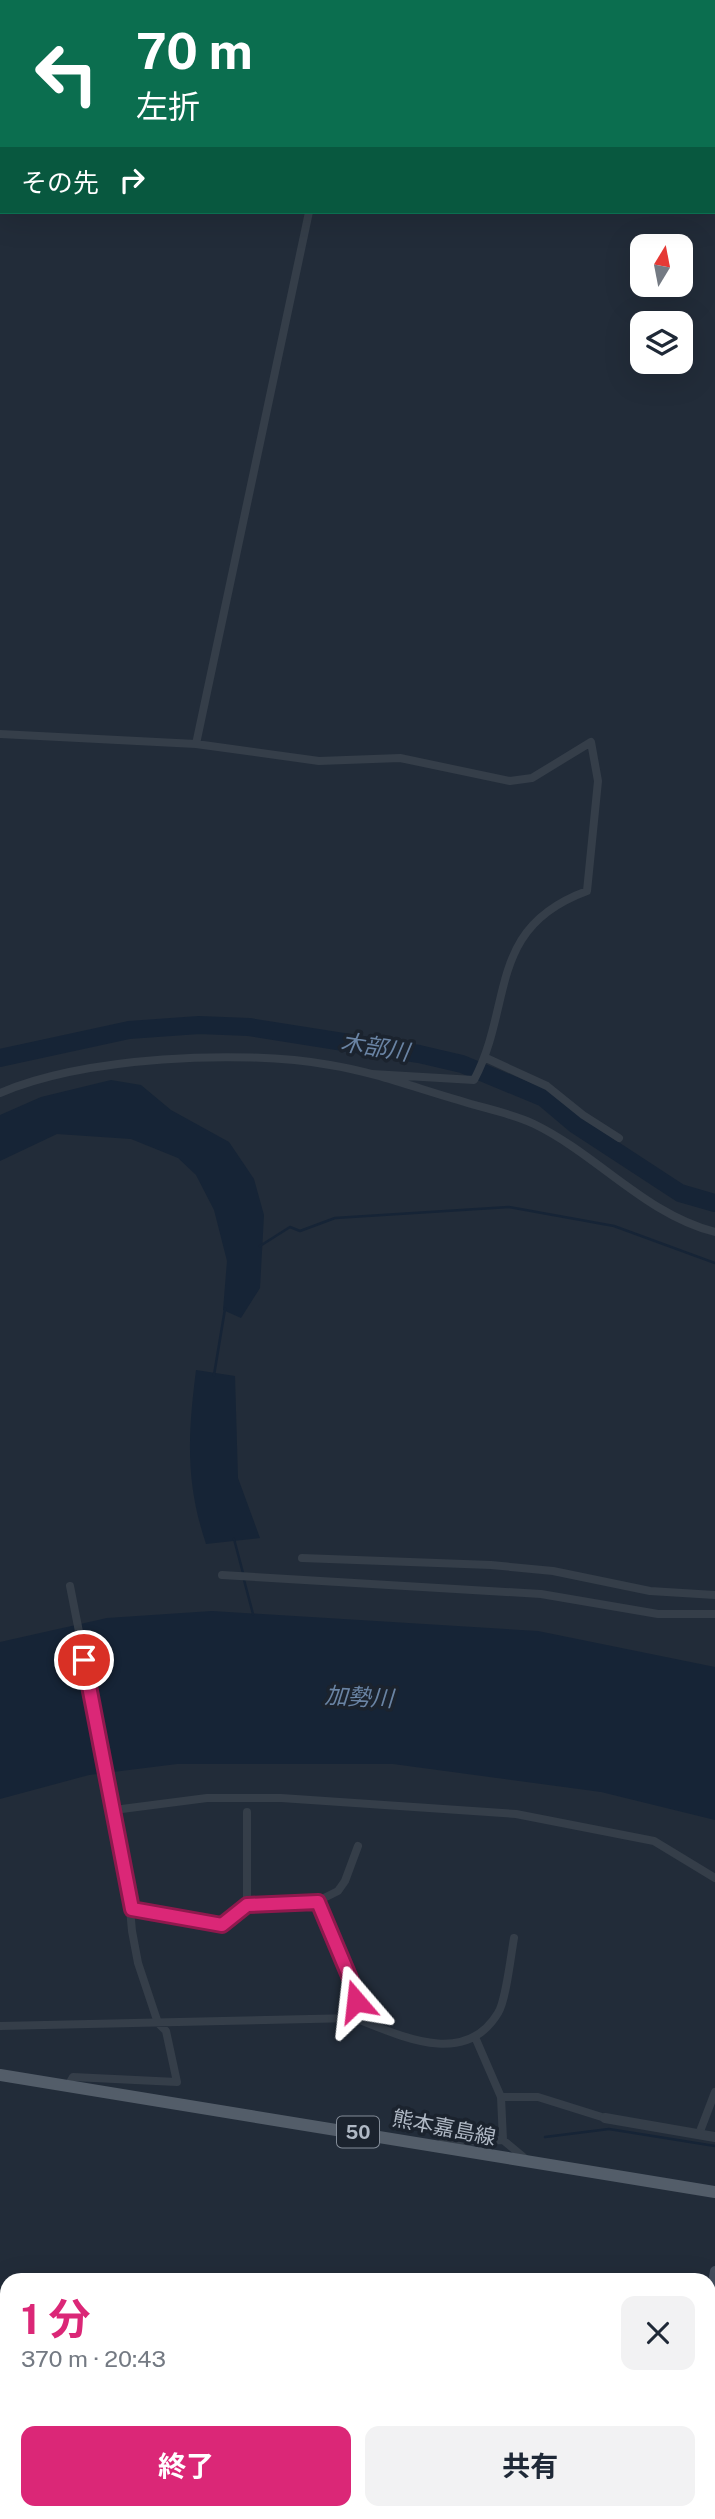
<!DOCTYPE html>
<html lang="ja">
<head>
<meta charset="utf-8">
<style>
	:root { --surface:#fff; --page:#f2f2f3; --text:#1f2937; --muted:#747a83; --accent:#db2777 }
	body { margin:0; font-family:"Public Sans","Noto Sans JP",sans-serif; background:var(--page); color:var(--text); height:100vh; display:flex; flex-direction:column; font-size:26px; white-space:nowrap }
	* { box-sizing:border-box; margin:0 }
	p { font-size:23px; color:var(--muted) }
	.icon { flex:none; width:38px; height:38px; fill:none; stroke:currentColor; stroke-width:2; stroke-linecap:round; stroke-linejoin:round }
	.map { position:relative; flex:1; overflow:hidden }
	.drawer { position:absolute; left:0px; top:2273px; width:716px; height:247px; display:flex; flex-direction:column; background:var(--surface); border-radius:21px 21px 0 0; box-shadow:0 7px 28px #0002 }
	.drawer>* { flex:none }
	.guide { position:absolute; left:0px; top:0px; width:716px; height:214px; box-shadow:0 7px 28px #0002; background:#0b6e4f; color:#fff; overflow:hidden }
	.needle { width:46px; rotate:10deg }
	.buttons { position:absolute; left:630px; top:234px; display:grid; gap:14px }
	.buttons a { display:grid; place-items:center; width:63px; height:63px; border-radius:14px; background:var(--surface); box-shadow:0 7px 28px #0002; font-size:35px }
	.pin { position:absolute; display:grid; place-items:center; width:60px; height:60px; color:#fff; margin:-30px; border:4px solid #fff; border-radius:50%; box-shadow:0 2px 7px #0007 }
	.me { position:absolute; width:77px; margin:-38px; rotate:343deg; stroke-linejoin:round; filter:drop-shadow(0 0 5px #0008) }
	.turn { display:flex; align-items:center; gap:24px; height:147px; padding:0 21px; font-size:32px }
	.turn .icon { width:91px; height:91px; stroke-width:2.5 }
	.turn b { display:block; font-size:49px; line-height:60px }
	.then { display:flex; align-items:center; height:66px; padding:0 21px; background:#0003; gap:14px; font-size:26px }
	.round { display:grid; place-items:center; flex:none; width:74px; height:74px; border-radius:14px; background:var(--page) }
	.headline { display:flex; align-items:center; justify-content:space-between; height:119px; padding:0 21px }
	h1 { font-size:42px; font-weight:700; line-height:52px; color:var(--accent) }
	.primary-button { display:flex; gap:14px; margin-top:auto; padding:14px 21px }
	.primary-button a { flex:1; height:80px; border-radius:14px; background:var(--accent); color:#fff; font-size:28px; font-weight:700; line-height:80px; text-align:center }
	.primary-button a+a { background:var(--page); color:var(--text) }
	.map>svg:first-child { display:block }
</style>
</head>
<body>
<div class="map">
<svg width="715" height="2519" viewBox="0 0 715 2519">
	<rect width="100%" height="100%" fill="#222c39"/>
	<path fill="#162436" d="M111 1080 141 1085 171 1110 229 1142 254 1179 264 1215 260 1288 241 1318 223 1310 227 1261 214 1210 196 1175 178 1158 131 1139 57 1134 0 1161V1115L41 1097Z
		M196 1370 235 1376 238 1478 260 1538 206 1544C185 1481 188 1434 196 1370Z
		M212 1611 538 1631 715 1667V1820L601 1792 393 1764H177L89 1775 0 1799V1642L107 1618Z
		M0 2334 7 2335V2455H0Z
		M709 2343H715V2519H501L452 2513H709Z"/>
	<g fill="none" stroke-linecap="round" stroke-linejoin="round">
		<path stroke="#162436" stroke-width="2.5" d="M260 1246 290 1227 300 1231 335 1218 509 1207 614 1226 715 1263
			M214 1375 225 1309
			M234 1539 243 1573
			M244 1580 253 1614
			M545 2137 609 2129 715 2146"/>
		<path stroke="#162436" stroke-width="18" d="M0 1058 129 1030 199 1025 249 1027 419 1054 462 1064 544 1098 576 1125 680 1193 715 1203"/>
		<path stroke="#353e49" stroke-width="8" d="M0 734 196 744 319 761 400 758 510 781 532 778 591 742 598 781 587 891C486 928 514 1004 474 1080L372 1074
			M196 744 309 212
			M486 1058 547 1086 583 1115 619 1138
			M0 1093C84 1057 240 1049 330 1065 374 1072 416 1088 458 1100 482 1108 511 1113 534 1124 598 1155 645 1214 715 1232
			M302 1558 491 1565 553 1571 650 1591 715 1595
			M222 1575 541 1594 658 1614H715
			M114 1810 207 1798H281L516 1814 654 1841 715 1878
			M247 1812V1905
			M318 1901 338 1891 345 1881 358 1846
			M132 1909 222 1925 247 1905 318 1901 352 1983 355 2018
			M0 2026 355 2018C401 2036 465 2068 498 2013 506 2001 511 1954 514 1938
			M475 2037 501 2097 503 2140
			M69 2084 73 2077 177 2082 166 2031 158 2023 138 1963 132 1931 127 1875 70 1586
			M501 2097H538L605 2118
			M699 2134 715 2092
			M442 2143 503 2140 527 2160
			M0 2494H7
			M298 2513 331 2519
			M0 2515 52 2519"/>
		<path stroke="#353e49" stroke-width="10" d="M605 2118 715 2137"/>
		<path stroke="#434d5c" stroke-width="10" d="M709 2306 715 2271
			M671 2519 672 2513"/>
		<path stroke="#535d69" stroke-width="12" d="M0 2075 715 2192"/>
	</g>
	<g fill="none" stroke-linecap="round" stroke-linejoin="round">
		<g stroke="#8e194d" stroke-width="18">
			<path id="route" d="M84 1660 132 1909 222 1925 247 1905 318 1902 352 1983 356 2001"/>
		</g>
		<use href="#route" stroke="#db2777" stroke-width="12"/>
	</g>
	<g text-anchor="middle" stroke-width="7" stroke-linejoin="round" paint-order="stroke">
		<rect fill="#1b232e" stroke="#838c98" stroke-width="2" x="337" y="2116.5" width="42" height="31" rx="5"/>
		<g font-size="19" font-weight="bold" fill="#b0b9c5">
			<text x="358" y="2139">50</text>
		</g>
		<g font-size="21" fill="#b0b9c5" stroke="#1b232e">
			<text transform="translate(444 2128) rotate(11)" y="7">熊本嘉島線</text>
		</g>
		<g font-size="23" font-style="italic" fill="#6a84a4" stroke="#1b232e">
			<text transform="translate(375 1047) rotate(9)" y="8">木部川</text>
			<text transform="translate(359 1697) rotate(3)" y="8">加勢川</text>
		</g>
	</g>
</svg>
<div class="buttons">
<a><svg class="needle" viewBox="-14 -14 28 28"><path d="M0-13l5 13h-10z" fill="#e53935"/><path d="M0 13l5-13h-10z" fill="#747a83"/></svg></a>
<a><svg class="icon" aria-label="layers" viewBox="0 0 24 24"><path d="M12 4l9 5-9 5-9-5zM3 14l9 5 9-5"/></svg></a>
</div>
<div class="pin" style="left:84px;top:1660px;background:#d93025"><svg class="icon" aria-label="arrive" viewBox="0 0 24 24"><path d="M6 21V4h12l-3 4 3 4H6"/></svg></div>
<svg class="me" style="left:356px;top:2001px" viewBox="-20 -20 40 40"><path d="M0-17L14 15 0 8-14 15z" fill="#db2777" stroke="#fff" stroke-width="4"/></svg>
<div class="guide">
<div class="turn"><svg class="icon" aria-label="left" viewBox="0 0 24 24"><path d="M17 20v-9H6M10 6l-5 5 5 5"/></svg><div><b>70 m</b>左折</div></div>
<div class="then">その先<svg class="icon" aria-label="right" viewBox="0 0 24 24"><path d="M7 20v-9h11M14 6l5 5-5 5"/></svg></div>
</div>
<section class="drawer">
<div class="headline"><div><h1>1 分</h1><p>370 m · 20:43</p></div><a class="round"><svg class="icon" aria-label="close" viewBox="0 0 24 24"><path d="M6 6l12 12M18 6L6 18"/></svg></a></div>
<div class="primary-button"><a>終了</a><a>共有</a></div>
</section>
</div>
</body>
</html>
